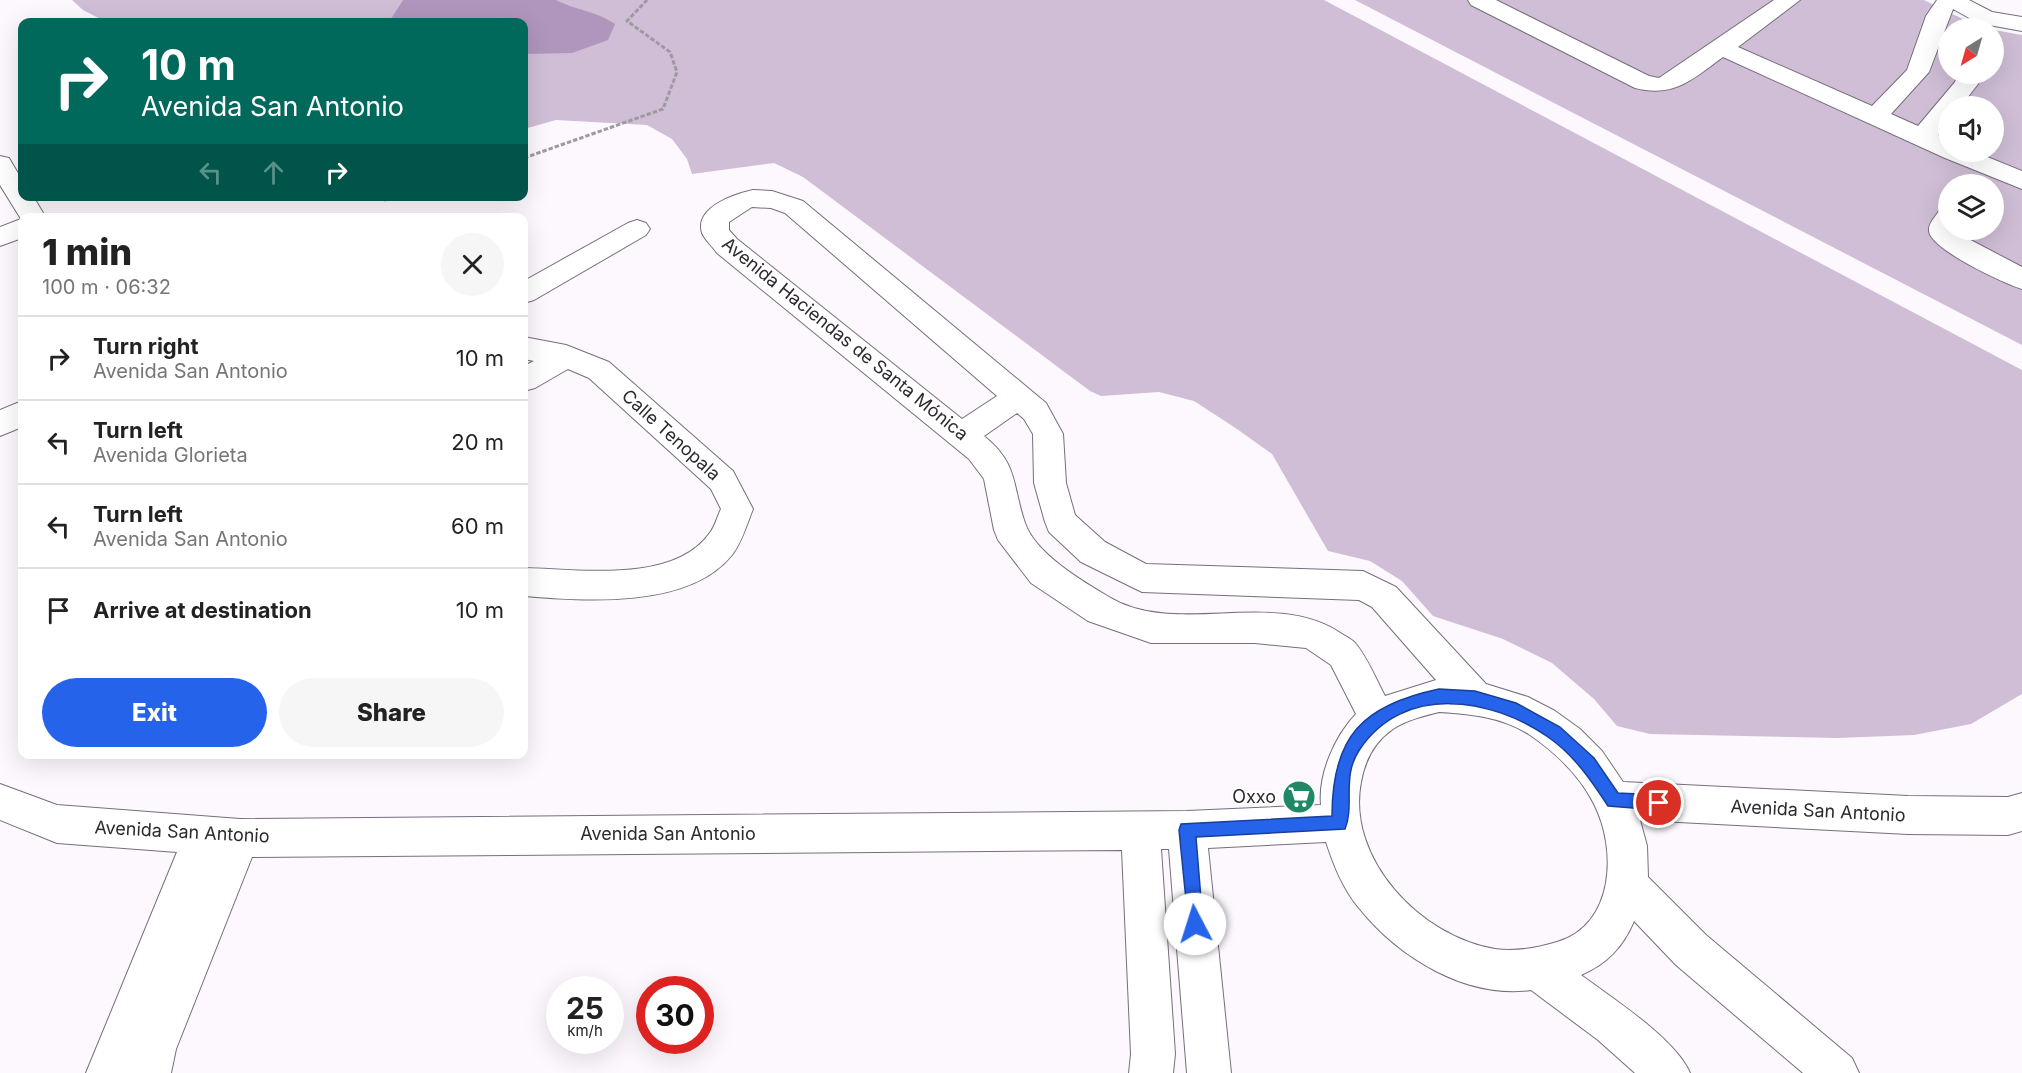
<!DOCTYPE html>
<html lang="en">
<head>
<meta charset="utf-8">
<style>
	:root { --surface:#fff; --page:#f6f6f6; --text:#222; --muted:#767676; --line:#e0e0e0; --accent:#2563eb }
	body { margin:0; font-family:Inter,sans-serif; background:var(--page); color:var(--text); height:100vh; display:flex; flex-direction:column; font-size:22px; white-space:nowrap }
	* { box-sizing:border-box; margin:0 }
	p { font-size:20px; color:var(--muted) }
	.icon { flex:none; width:33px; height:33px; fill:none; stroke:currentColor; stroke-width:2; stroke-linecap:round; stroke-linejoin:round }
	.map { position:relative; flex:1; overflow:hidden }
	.drawer { position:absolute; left:18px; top:213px; width:510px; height:546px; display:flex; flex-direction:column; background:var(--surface); border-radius:12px; box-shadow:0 6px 24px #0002 }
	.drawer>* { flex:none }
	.guide { position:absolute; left:18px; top:18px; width:510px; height:183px; border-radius:12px; box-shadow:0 6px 24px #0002; background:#00695c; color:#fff; overflow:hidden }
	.needle { width:39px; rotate:217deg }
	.controls { position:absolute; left:1938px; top:18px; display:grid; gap:12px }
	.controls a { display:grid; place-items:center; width:66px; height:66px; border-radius:50%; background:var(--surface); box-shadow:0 6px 24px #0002; font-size:30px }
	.speed { position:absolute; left:546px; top:976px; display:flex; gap:12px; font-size:30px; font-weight:700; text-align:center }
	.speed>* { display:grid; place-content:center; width:78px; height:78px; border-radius:50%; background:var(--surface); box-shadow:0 6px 24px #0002; line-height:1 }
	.speed small { font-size:15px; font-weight:400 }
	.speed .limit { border:9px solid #d22; background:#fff; color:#111 }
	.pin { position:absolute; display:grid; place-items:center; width:51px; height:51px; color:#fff; margin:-26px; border:3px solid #fff; border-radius:50%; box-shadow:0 2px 6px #0007 }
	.me { position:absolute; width:66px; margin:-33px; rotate:355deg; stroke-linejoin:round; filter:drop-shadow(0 0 4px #0008) }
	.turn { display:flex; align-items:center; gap:21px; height:126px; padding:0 24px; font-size:27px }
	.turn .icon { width:78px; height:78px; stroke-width:2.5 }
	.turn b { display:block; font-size:42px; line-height:51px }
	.lanes { display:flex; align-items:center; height:57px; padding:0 24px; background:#0003; justify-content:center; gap:30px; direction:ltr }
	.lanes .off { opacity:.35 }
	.round { display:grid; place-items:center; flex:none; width:63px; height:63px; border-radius:32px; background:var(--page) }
	.overview { display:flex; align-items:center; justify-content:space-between; height:102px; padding:0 24px }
	h1 { font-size:36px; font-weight:800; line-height:45px }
	.action { display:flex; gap:12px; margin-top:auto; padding:12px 24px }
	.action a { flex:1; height:69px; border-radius:36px; background:var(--accent); color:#fff; font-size:24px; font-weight:800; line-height:69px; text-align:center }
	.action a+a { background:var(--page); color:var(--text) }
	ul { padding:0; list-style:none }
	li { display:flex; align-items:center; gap:18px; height:84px; padding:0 24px; border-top:2px solid var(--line) }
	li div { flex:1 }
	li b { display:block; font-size:22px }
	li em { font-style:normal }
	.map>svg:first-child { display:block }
</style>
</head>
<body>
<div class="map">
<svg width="2022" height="1073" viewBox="0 0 2022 1073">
	<rect width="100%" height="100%" fill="#fcf8fe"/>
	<path fill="#cfbed6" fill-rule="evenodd" d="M72 0H1324L2022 370V694L1971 724 1914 735 1838 738 1650 734 1617 726 1594 699 1552 663 1503 639 1433 616 1402 581 1370 561 1328 551 1272 454 1237 429 1194 401 1159 392 1101 396 1090 391 803 177 774 163 692 174 687 159 672 139 647 125 556 120 524 129V22H106L83 10Z
		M1355 0H1924L1969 22 1990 28H1948V74H1994V30L2022 35V345ZM1948 106H1994V152H1948ZM1948 184H1994V230H1948Z"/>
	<path fill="#b095bc" d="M403 0H556C577 11 594 10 615 24L608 40 572 53 524 54V22H389Z"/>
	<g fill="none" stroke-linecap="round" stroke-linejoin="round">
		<g stroke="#776e7b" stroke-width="2">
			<path id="street" d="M1468 0H1496L1649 76 1659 78 1774 0H1800L1738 47 1872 106 1907 70 1926 16 1937 0H1969L1992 12 2022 17V31L1978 23 1953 9 1929 72 1891 114 1918 126 1955 82 1958 74H1982L1978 84 1961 106H1948V122L1938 135 1948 140V152H1975L2022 171V189L1945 158 1723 57C1693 79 1674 98 1635 88L1471 5Z
				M0 156 9 158 22 180V196H33L46 218H22V238L0 246V227L21 219 0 185Z
				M753 190 772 191 803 201 1046 403 1063 434 1066 483 1075 515 1105 542 1146 564 1363 571 1396 587 1486 684 1528 697 1555 711 1580 729 1602 751 1623 782 1908 796 2008 797 2022 793V831L2008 835 1908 834 1640 820 1647 846 1648 877 1706 935 1852 1058 1859 1073H1803L1676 965 1634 921C1623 947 1607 964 1581 975 1612 998 1676 1039 1690 1073H1635L1598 1040 1531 990C1466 999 1398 957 1359 908 1343 889 1334 866 1326 842L1208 848 1231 1073H1187L1169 849H1161L1175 1054 1173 1073H1129L1131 1054 1122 850 252 857 176 1049 171 1073H86L177 852 57 843 0 820V784L57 805 240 819 1187 811 1321 805C1318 774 1335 736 1356 714L1331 665 1306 648 1255 643H1151L1088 621 1031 583 998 540 994 530 984 479 969 459 717 253C713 247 705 240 702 233 694 207 735 194 753 190ZM752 207 771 208 785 213 997 396 962 419 737 239 729 230V222ZM1017 413 1024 419 1033 434 1034 483 1045 522 1049 532 1081 562 1142 592 1359 600 1372 607 1436 680 1385 696C1376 679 1368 659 1356 644 1353 640 1347 637 1342 634 1274 587 1177 638 1109 597 1082 581 1035 553 1025 523 1012 486 1019 464 984 436ZM1439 712C1471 714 1503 717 1530 735 1555 752 1580 776 1594 804 1617 849 1615 925 1557 942 1537 948 1515 952 1495 949 1421 937 1346 859 1361 782 1365 760 1374 742 1393 729 1407 720 1423 716 1439 712Z
				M1948 208V230H1956L1963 236 2022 267V289C2005 284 1930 249 1929 231 1928 224 1935 217 1939 211Z
				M637 220 646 223 650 229 646 235 534 300 524 303V281L628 223Z
				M524 337 566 345 609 362 733 471 753 509C747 524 742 542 732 555 689 609 585 601 524 596V568C578 569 672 584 709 534 715 527 717 517 721 509L711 489 589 378 568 369 535 388 524 391V366L534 361 524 359Z
				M22 401V427L0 436V410Z"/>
		</g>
		<path stroke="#9e9aa0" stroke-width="3" stroke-dasharray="4.5 2" stroke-linecap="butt" d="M524 158 663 109 677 72 670 52 627 21 647 0
			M384 200 404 196"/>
		<use href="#street" fill="#fff" fill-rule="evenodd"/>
	</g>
	<path fill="#2563eb" stroke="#184099" stroke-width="1.5" d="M1439 689 1475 691 1516 703 1560 727 1594 758 1618 793 1659 795 1664 797 1667 803 1664 808 1659 810 1608 806C1591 780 1574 755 1548 737 1491 697 1404 684 1360 749 1341 776 1355 805 1345 829L1196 837 1203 924 1201 930 1195 932 1189 930 1179 830 1181 824 1332 816C1332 736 1363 705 1439 689Z"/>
	<defs>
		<g id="supermarket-disc" transform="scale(1.725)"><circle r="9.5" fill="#1f8864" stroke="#fff"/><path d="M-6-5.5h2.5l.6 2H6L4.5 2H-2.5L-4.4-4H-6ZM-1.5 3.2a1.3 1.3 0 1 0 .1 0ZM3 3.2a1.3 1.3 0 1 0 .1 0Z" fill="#fff"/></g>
	</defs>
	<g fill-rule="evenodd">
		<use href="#supermarket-disc" x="1299" y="797"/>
	</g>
	<g text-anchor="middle" stroke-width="4.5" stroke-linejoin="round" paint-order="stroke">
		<g font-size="18" fill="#2d292f" stroke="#fff">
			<text transform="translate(845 339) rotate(39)" y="6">Avenida Haciendas de Santa Mónica</text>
			<text transform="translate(671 435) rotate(42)" y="6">Calle Tenopala</text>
			<text transform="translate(1818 811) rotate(3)" y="6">Avenida San Antonio</text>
			<text transform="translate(182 832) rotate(3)" y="6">Avenida San Antonio</text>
			<text x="668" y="840">Avenida San Antonio</text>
		</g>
		<g font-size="18" fill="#2d292f" stroke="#fff" text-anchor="end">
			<text x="1276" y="803">Oxxo</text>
		</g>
	</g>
</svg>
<div class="controls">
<a><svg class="needle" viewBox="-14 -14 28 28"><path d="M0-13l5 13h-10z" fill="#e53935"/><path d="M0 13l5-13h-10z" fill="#767676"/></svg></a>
<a><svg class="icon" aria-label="sound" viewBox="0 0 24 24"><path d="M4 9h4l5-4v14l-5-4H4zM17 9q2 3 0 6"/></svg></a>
<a><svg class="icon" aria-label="layers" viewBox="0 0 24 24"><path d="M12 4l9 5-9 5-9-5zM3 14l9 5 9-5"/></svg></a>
</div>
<div class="speed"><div>25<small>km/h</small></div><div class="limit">30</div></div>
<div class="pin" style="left:1659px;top:803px;background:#d93025"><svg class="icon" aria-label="arrive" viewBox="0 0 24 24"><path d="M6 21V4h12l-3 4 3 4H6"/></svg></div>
<svg class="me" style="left:1195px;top:924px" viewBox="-20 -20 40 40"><circle r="19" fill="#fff"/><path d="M0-13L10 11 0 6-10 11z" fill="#2563eb"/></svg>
<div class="guide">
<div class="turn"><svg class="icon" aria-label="right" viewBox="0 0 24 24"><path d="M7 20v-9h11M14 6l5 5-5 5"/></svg><div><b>10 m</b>Avenida San Antonio</div></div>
<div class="lanes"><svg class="icon off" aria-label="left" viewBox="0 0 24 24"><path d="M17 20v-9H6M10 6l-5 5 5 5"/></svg><svg class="icon off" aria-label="ahead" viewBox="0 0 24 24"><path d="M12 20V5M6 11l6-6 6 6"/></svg><svg class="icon" aria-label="right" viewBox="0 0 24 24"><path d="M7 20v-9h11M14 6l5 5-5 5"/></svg></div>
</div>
<section class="drawer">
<div class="overview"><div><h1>1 min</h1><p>100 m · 06:32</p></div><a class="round"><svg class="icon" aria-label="close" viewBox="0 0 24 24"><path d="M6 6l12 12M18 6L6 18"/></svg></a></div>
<ul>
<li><svg class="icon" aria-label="right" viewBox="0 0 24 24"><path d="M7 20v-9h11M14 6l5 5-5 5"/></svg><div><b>Turn right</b><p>Avenida San Antonio</p></div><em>10 m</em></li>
<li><svg class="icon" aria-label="left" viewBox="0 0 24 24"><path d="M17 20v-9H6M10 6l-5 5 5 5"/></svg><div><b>Turn left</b><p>Avenida Glorieta</p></div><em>20 m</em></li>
<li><svg class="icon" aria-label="left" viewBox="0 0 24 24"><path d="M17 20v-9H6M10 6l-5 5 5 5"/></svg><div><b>Turn left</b><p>Avenida San Antonio</p></div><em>60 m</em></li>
<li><svg class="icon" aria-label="arrive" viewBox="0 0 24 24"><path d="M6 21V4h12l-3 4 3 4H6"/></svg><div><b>Arrive at destination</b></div><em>10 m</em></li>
</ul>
<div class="action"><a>Exit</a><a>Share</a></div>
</section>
</div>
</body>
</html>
